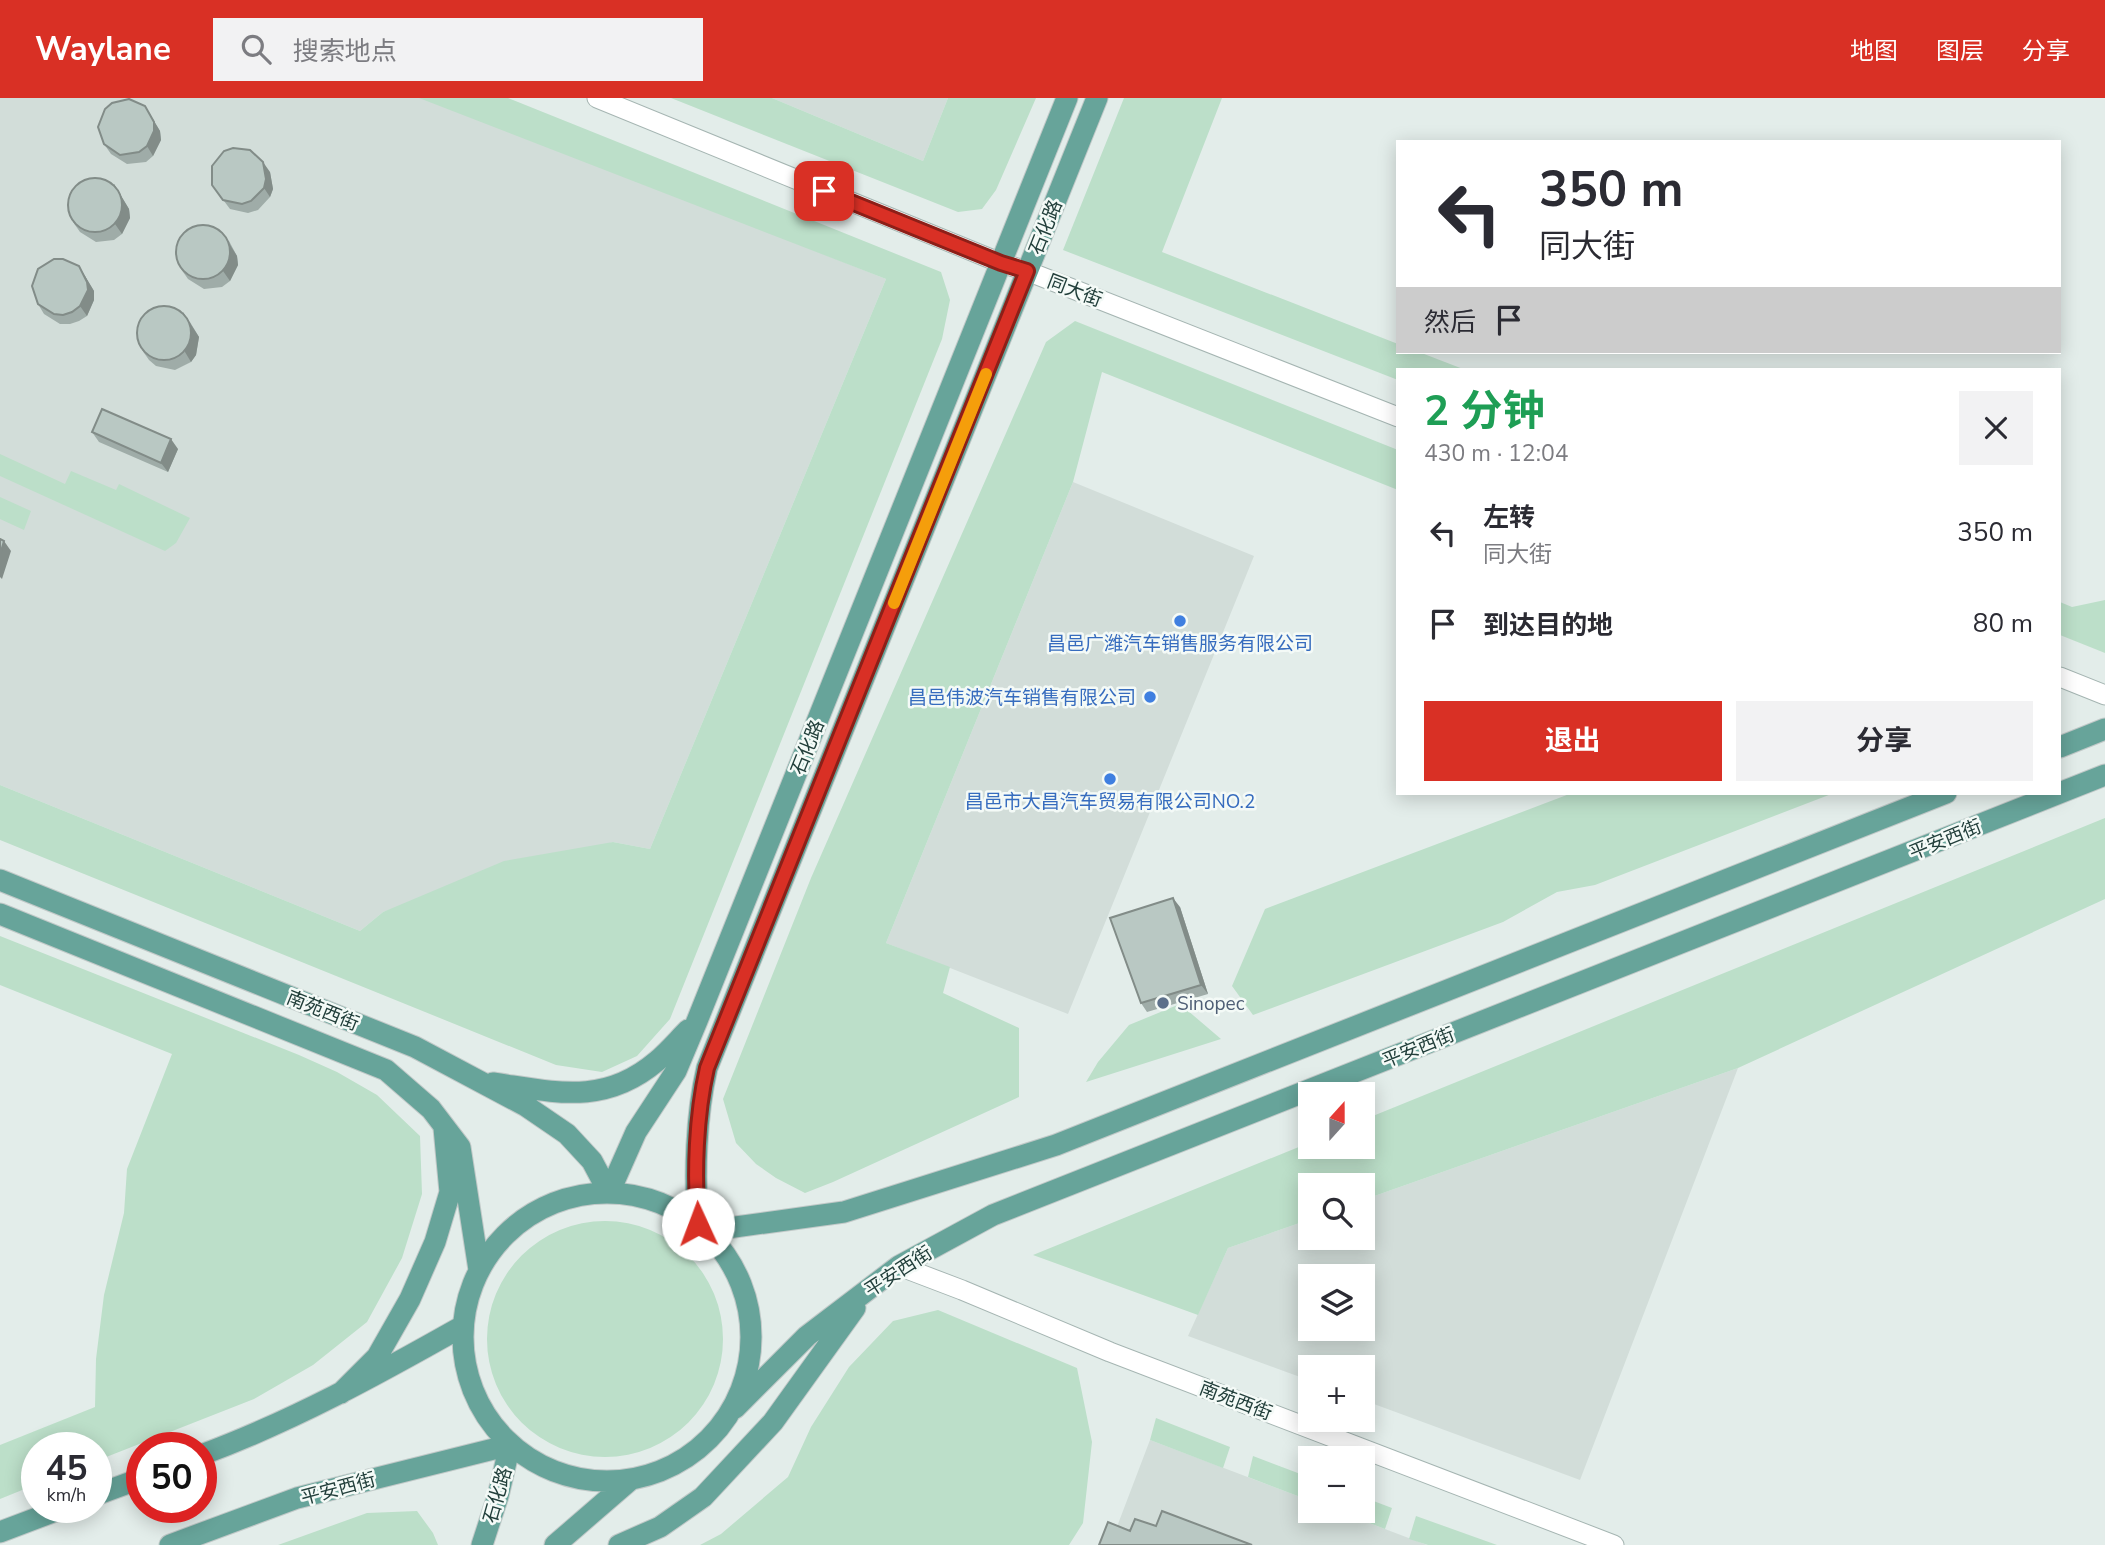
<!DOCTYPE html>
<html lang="zh">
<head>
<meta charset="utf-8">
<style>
	:root { --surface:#fff; --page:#f2f2f3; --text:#2b2b33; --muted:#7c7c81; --accent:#d93025 }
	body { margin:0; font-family:"Nunito Sans","Noto Sans SC",sans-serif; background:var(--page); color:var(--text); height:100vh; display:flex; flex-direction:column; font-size:26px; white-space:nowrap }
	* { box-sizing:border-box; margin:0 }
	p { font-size:23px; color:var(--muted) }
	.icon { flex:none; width:38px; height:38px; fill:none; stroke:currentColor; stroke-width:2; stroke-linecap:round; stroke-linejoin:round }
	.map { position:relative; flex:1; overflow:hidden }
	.sheet { position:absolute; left:1396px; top:270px; width:665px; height:427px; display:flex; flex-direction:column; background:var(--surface); border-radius:0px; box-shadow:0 4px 18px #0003 }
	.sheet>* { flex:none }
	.banner { position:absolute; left:1396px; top:42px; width:665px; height:214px; border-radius:0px; box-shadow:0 4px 18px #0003; background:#fff; color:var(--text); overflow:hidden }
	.needle { width:46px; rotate:21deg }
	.fabs { position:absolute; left:1298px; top:984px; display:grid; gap:14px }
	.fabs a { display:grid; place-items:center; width:77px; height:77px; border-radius:0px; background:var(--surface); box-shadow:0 4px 18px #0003; font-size:35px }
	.speed { position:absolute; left:21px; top:1334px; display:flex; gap:14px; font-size:35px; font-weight:700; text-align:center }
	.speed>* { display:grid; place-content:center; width:91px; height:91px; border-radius:50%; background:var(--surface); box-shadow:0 4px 18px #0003; line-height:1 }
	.speed small { font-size:18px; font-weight:400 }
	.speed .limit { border:10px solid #d22; background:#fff; color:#111 }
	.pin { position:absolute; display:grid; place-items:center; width:60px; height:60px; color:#fff; margin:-30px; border-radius:14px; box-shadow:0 4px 10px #0006 }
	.me { position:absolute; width:77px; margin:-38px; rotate:358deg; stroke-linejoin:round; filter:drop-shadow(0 0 5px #0008) }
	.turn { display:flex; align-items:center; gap:24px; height:147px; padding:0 28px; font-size:32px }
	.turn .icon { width:91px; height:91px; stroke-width:2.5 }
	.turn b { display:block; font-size:49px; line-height:60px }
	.then { display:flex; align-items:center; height:66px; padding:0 28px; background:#0003; gap:14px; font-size:26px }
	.round { display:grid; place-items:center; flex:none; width:74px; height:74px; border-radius:0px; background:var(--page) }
	.head { display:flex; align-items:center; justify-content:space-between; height:119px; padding:0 28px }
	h1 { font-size:42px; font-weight:700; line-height:52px; color:#1e9e55 }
	.primary-button { display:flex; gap:14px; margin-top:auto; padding:14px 28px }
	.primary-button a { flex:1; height:80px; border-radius:0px; background:var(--accent); color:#fff; font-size:28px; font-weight:700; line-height:80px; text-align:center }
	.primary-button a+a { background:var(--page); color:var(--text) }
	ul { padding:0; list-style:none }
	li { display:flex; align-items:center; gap:21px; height:91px; padding:0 28px }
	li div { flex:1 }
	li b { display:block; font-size:26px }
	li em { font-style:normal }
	header { display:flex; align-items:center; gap:42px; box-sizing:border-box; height:98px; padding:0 35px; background:var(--accent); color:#fff }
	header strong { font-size:33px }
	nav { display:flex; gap:38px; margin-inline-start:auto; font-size:24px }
	.search { width:490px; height:63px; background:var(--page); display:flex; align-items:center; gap:18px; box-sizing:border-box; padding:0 24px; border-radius:0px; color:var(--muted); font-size:26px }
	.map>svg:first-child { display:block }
</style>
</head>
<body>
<header>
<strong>Waylane</strong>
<div class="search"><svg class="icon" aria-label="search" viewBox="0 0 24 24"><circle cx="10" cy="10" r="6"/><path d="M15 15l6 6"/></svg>搜索地点</div>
<nav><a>地图</a><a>图层</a><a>分享</a></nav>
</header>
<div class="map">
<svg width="2105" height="1447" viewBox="0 0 2105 1447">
	<rect width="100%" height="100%" fill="#e3edea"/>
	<path fill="#d2ddd9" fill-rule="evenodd" d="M0 0H431L886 181 650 751 613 744 383 814 360 833 0 687Z
		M772 0H948L923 63Z
		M1073 384 1254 458 1068 916 886 845Z
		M1738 970 1580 1382 1363 1302V1269H1311V1283L1188 1238 1228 1150 1311 1121V1139H1363V1102ZM1311 1178H1363V1230H1311Z
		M1150 1342 1311 1403V1412H1335L1427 1447H1110Z"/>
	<path fill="#bcdfc9" d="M419 0H508L941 174 950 202 942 241 670 921 637 958 602 974 556 967 0 742V687L360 833 383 814 504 763 613 744 650 751 886 181Z
		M671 0H772L923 63 948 0H1036L996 92 982 111 958 114Z
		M1124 0H1222L1162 154 1398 246V254H1419L1463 271H1398V282L1063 152Z
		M1075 223 1398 352V392L1102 274 1073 384 886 845 950 869 943 895 1019 930V999L833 1084 805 1095 776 1080 756 1066 736 1045 723 1001 811 780 1046 244Z
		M0 356 65 386 71 373 116 392 119 386 190 420 176 445 165 453 0 378Z
		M0 399 31 413 24 432 0 421Z
		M2105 502V555L2060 537V504L2072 509Z
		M1572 695H1834L1595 787 1557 794 1503 824 1253 917 1232 888 1265 811Z
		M2105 720V801L1738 970 1363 1102V1087H1311V1121L1228 1150 1198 1217 1033 1157 1311 1044V1048H1363V1022Z
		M0 838 299 957 337 974 377 997 420 1038 422 1096 402 1160 367 1224 313 1267 254 1301 96 1363V1349H37V1386L0 1401V1347L95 1309 96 1261 104 1197 124 1115 127 1071 172 956 0 887Z
		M1180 906 1221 941 1086 984 1098 964 1129 927Z
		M487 1241a118 118 0 1 1 236 0a118 118 0 1 1-236 0Z
		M938 1212 1077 1270 1092 1344 1083 1425 1069 1447H700L721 1436 788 1379 811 1329 849 1269 893 1223Z
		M1156 1320 1230 1349 1223 1370 1150 1342Z
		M1253 1358 1311 1380V1403L1248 1379Z
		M1363 1399 1392 1410 1385 1431 1335 1412H1363Z
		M417 1413 433 1435 438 1447H278L367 1415Z
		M1416 1418 1497 1447H1428L1409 1441Z"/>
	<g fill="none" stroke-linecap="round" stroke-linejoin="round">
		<g stroke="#a5b5b2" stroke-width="21">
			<path id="minor" d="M597 0 1001 165 1027 173 1398 319
				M2060 579 2105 597
				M899 1168 962 1192 1110 1254 1614 1447"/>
		</g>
		<g stroke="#c1c9c8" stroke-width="23">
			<path id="major" d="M2060 649 2105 631
				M0 782 415 949 526 1008 567 1036 592 1063 609 1095
				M0 816 386 972 431 1011 460 1049 479 1172
				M493 985C555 994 604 1008 657 963 668 954 678 942 688 932
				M609 1095 636 1034 676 973 697 923 1067 0
				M463 1239a144 144 0 1 1 288 0a144 144 0 1 1-288 0Z
				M698 1126C694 1078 696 1017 707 970L1097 0
				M706 1133 844 1114 1056 1047 1946 695
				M341 1295 377 1259 410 1201 435 1144 450 1094 444 1030
				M735 1310 807 1238 899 1168 993 1117 2105 677
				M201 1357C293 1323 378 1276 463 1228
				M96 1397 142 1380
				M0 1434 66 1409
				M170 1447 297 1400 510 1347 498 1398 482 1447
				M555 1447 629 1383
				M619 1447 660 1429 703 1399 773 1324 855 1210"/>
		</g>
		<use href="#minor" stroke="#fff" stroke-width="19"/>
		<use href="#major" stroke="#67a49a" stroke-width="21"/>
	</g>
	<path fill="#9faca8" d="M145 8 160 33 161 42 153 58 146 64 127 66 111 56 104 46Z
		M270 74 273 91 270 99 258 112 248 115 230 111 212 87Z
		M114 86 129 111 130 120 122 136 114 142 96 144 80 134 73 124Z
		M229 143 237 158 238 167 230 183 222 189 204 191 188 181 181 171Z
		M85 178 94 193V202L87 218 79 223 70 226H60L44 216 38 206Z
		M190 224 199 239 196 257 191 264 175 272 156 268 149 262 142 252Z
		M92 334 178 351 168 374 99 344Z
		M1180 809 1208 896 1147 914 1141 905Z"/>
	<path fill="#828c88" d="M145 8 160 33 161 42 153 58 147 48Z
		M263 64 270 74 273 91 270 99 264 90Z
		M114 86 129 111 130 120 122 136 115 126Z
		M222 134 237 158 238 167 230 183 223 173Z
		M79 168 94 193V202L87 218 80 208Z
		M183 214 199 239 196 257 191 264 185 254Z
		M171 341 178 351 168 374 161 365Z
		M4 443 11 453 2 481 0 479V457Z
		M1173 800 1180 809 1208 896 1201 887Z"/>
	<path fill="#b9c8c3" stroke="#828c88" stroke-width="2" d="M129 1 145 8 154 24V33L147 48 139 54 120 57 104 46 98 29 105 11 112 5Z
		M233 50 250 52 263 64 266 81 264 90 251 103 242 106 223 102 212 87V68L224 53Z
		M68 107a27 27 0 1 1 54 0a27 27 0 1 1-54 0Z
		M176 154a27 27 0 1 1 54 0a27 27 0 1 1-54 0Z
		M54 161H63L79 168 87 184 88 192 80 208 72 214 63 217 54 216 38 206 32 188 38 171Z
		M137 235a27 27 0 1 1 54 0a27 27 0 1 1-54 0Z
		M102 311 171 341 161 365 92 334Z
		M0 441 4 443 0 457Z
		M1173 800 1201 887 1141 905 1110 820Z
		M1162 1413 1252 1447H1099L1108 1424 1130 1433 1135 1421 1156 1428Z"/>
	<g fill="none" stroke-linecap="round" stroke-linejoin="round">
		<g stroke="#8d1f18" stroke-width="18">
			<path id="route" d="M698 1126C694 1076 696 1018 707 970L1027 173 1001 165 824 93"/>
		</g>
		<use href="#route" stroke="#d93025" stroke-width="12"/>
		<path stroke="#f59e0b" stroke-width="12" d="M894 505 986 276"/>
	</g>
	<g fill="#3f7fe0" stroke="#f4faf7" stroke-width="2.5">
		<circle cx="1180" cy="523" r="7"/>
		<circle cx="1150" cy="599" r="7"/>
		<circle cx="1110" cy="681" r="7"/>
	</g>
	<circle fill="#5c6f8a" stroke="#f4faf7" stroke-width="2.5" cx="1163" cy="905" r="7"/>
	<g text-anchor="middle" stroke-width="5" stroke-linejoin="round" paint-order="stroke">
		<g font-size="19" fill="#223f3b" stroke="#f4faf7">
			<text transform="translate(1045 129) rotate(-68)" y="7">石化路</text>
			<text transform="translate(1075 192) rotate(21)" y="7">同大街</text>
			<text transform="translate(807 649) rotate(-68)" y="7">石化路</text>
			<text transform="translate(1945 741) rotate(-22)" y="7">平安西街</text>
			<text transform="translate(323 912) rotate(22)" y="7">南苑西街</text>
			<text transform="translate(1418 949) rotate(-22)" y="7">平安西街</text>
			<text transform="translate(898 1173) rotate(-33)" y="7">平安西街</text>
			<text transform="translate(1236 1302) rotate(21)" y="7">南苑西街</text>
			<text transform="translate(338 1390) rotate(-15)" y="7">平安西街</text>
			<text transform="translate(497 1397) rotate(-74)" y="7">石化路</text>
		</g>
		<g font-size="19" fill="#366cbe" stroke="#f4faf7">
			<text x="1180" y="552">昌邑广潍汽车销售服务有限公司</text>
			<text x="1136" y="606" text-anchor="end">昌邑伟波汽车销售有限公司</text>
			<text x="1110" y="710">昌邑市大昌汽车贸易有限公司NO.2</text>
		</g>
		<g font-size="19" fill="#4e5e75" stroke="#f4faf7" text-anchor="start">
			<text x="1177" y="912">Sinopec</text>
		</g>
	</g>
</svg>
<div class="fabs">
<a><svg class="needle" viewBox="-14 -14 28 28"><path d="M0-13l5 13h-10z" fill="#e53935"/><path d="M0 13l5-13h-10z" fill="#7c7c81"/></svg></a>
<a><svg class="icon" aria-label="search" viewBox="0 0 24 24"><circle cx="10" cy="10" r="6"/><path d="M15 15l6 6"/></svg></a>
<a><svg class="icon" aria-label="layers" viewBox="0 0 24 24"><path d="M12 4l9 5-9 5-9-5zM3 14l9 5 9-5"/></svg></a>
<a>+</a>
<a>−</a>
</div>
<div class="speed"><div>45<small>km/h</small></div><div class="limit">50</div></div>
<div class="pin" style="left:824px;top:93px;background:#d93025"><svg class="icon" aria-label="arrive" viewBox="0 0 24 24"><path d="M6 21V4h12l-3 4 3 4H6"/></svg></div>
<svg class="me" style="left:698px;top:1126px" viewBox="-20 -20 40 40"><circle r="19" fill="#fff"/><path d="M0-13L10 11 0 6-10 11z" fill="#d93025"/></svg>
<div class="banner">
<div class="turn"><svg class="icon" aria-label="left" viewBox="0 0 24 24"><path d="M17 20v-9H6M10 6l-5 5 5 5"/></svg><div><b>350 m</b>同大街</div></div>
<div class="then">然后<svg class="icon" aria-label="arrive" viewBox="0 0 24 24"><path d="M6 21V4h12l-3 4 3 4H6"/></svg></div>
</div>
<section class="sheet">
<div class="head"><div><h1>2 分钟</h1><p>430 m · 12:04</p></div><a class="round"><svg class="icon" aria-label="close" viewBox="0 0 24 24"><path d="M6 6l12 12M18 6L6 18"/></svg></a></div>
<ul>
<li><svg class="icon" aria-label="left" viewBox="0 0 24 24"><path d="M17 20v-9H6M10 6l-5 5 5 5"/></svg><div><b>左转</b><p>同大街</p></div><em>350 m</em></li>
<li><svg class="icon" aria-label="arrive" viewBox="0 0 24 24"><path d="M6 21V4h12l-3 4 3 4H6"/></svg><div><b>到达目的地</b></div><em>80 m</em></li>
</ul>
<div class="primary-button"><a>退出</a><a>分享</a></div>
</section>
</div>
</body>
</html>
